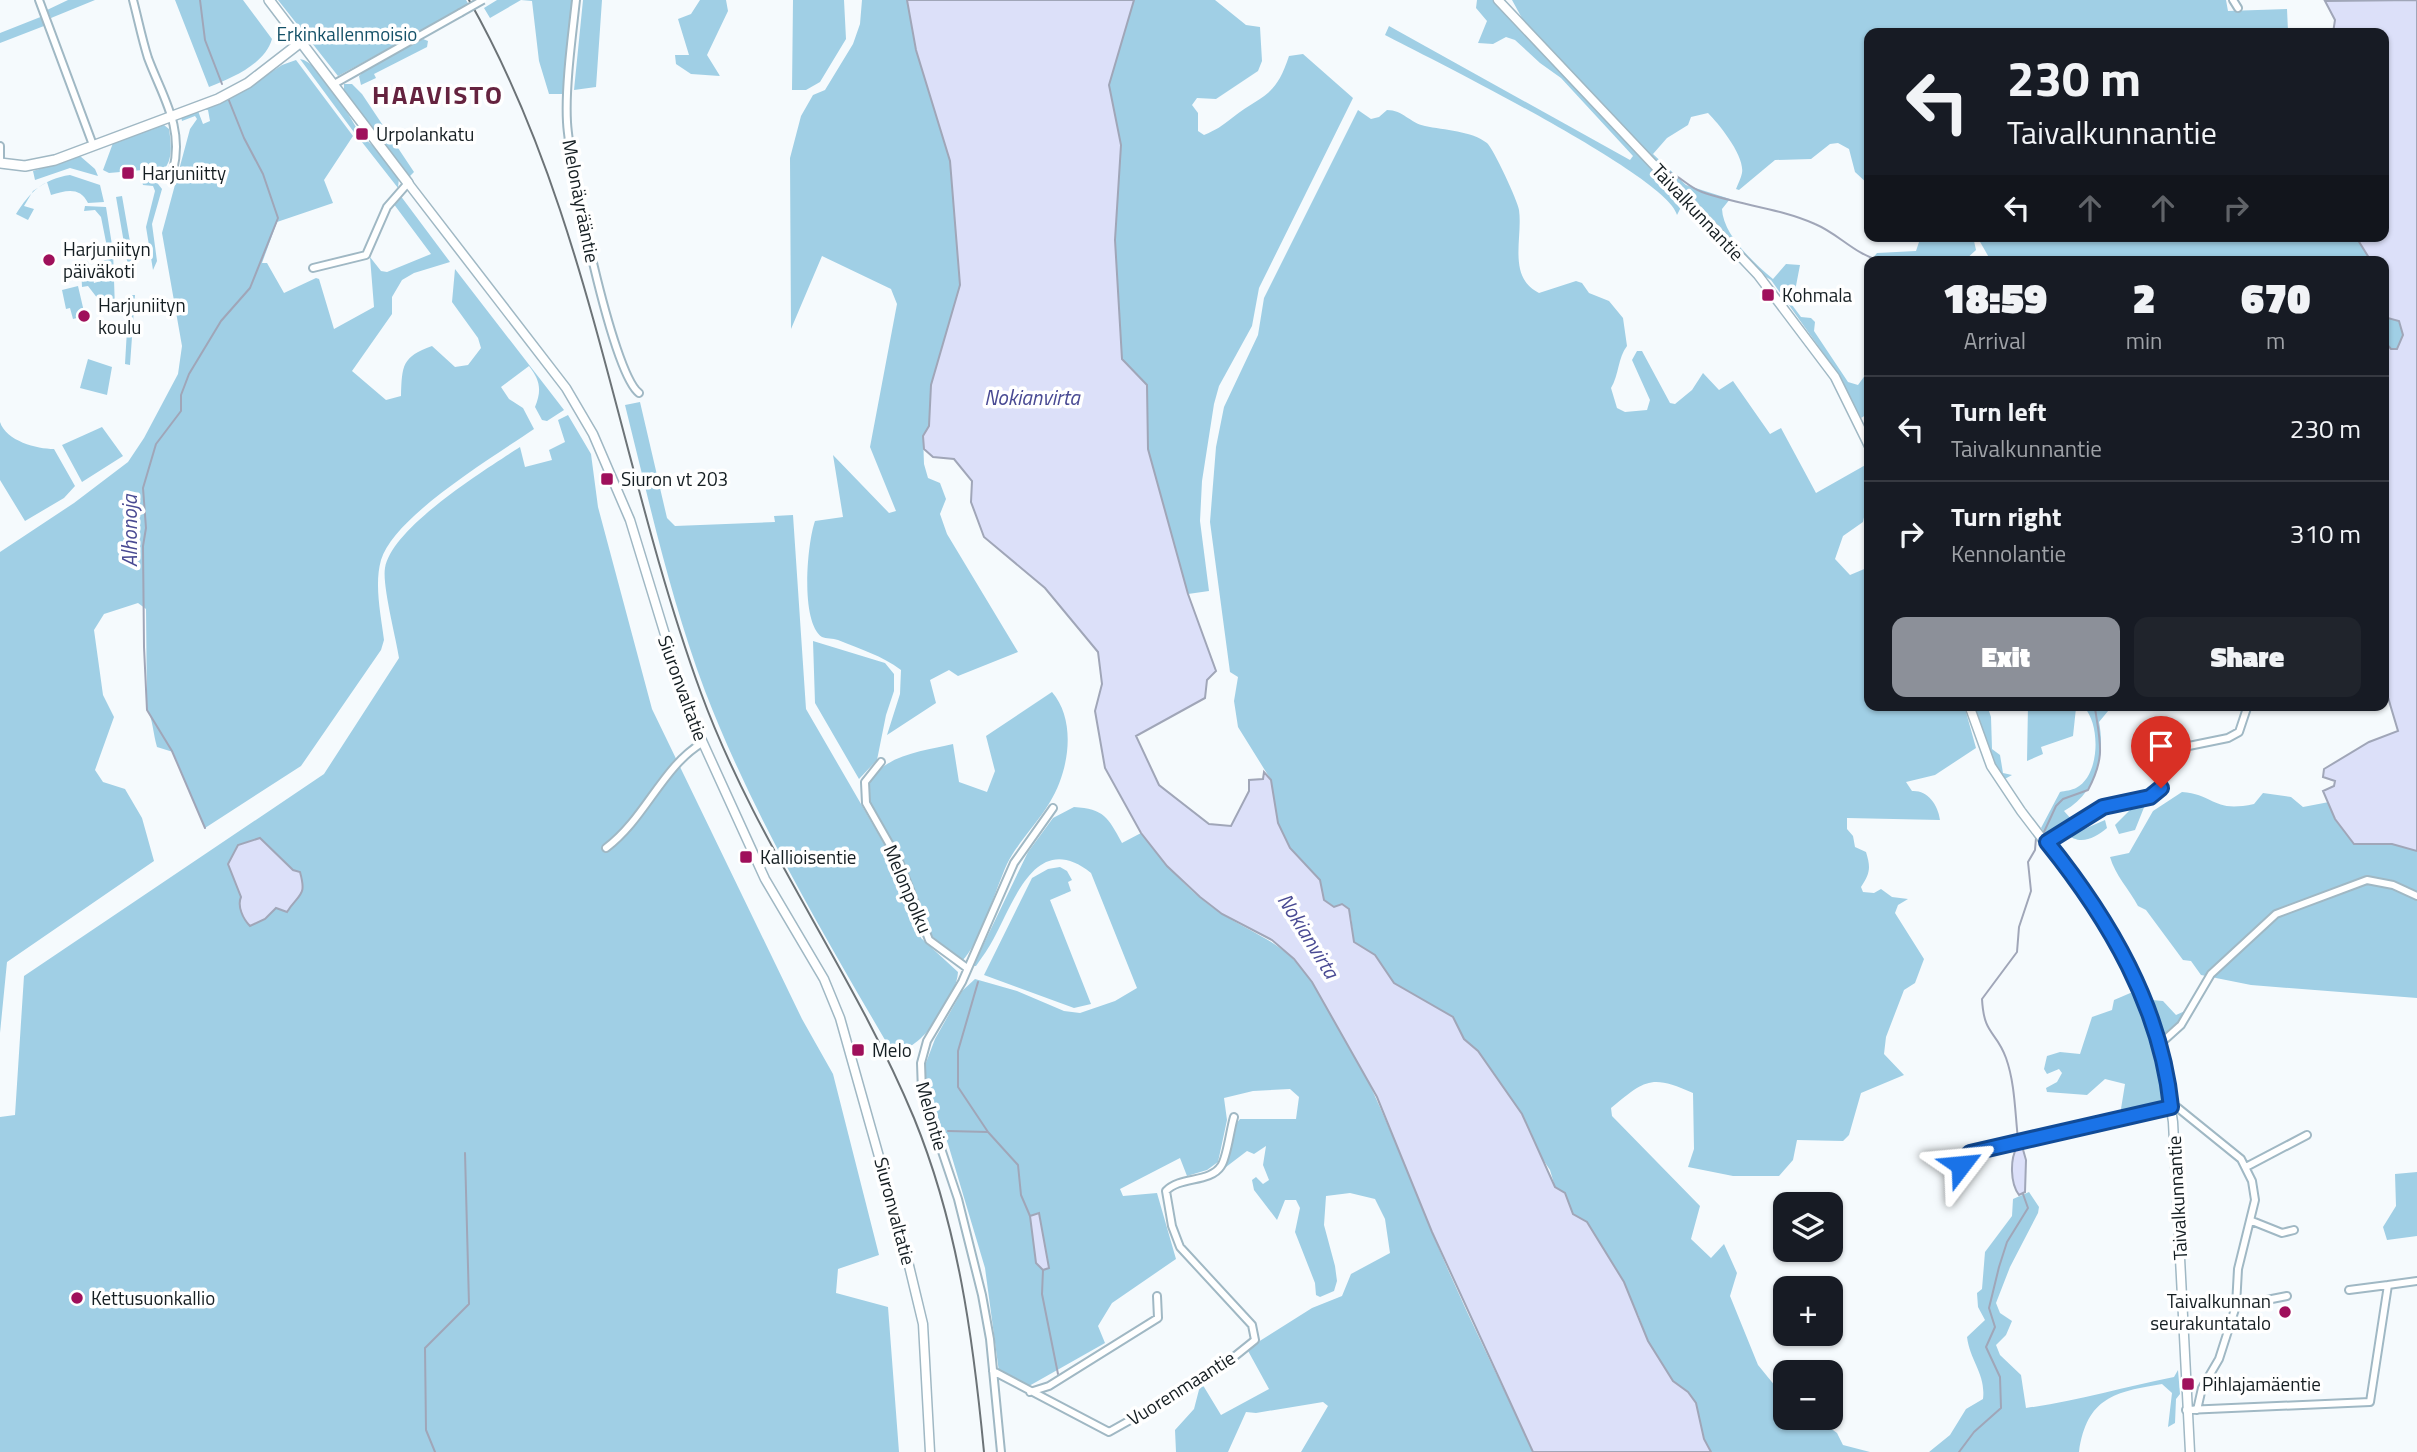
<!DOCTYPE html>
<html lang="en">
<head>
<meta charset="utf-8">
<style>
	:root { --surface:#171b24; --page:#20242c; --text:#f1f3f6; --muted:#9ea1a6; --line:#363941; --accent:#8c9099 }
	body { margin:0; font-family:"Titillium Web",sans-serif; background:var(--page); color:var(--text); height:100vh; display:flex; flex-direction:column; font-size:26px; white-space:nowrap }
	* { box-sizing:border-box; margin:0 }
	p { font-size:23px; color:var(--muted) }
	.icon { flex:none; width:38px; height:38px; fill:none; stroke:currentColor; stroke-width:2; stroke-linecap:round; stroke-linejoin:round }
	.map { position:relative; flex:1; overflow:hidden }
	.side { position:absolute; left:1864px; top:256px; width:525px; height:455px; display:flex; flex-direction:column; background:var(--surface); border-radius:14px; box-shadow:0 2px 5px #0004 }
	.side>* { flex:none }
	.top-card { position:absolute; left:1864px; top:28px; width:525px; height:214px; border-radius:14px; box-shadow:0 2px 5px #0004; background:#171b24; color:var(--text); overflow:hidden }
	.tools { position:absolute; left:1773px; top:1192px; display:grid; gap:14px }
	.tools a { display:grid; place-items:center; width:70px; height:70px; border-radius:14px; background:var(--surface); box-shadow:0 2px 5px #0004; font-size:35px }
	.pin { position:absolute; display:grid; place-items:center; width:60px; height:60px; color:#fff; margin:-72px -30px; border-radius:50% 50% 50% 0; rotate:-45deg; box-shadow:0 0 7px #0007 }
	.pin .icon { rotate:45deg }
	.me { position:absolute; width:77px; margin:-38px; rotate:61deg; stroke-linejoin:round; filter:drop-shadow(0 0 5px #0008) }
	.turn { display:flex; align-items:center; gap:24px; height:147px; padding:0 28px; font-size:32px }
	.turn .icon { width:91px; height:91px; stroke-width:2.5 }
	.turn b { display:block; font-size:49px; line-height:60px }
	.lanes { display:flex; align-items:center; height:66px; padding:0 28px; background:#0003; justify-content:center; gap:35px; direction:ltr }
	.lanes .off { opacity:.35 }
	.eta { display:flex; justify-content:space-evenly; align-items:center; height:119px; text-align:center }
	.eta b { font-size:42px; font-weight:800; line-height:49px }
	.action { display:flex; gap:14px; margin-top:auto; padding:14px 28px }
	.action a { flex:1; height:80px; border-radius:14px; background:var(--accent); color:#fff; font-size:28px; font-weight:800; line-height:80px; text-align:center }
	.action a+a { background:var(--page); color:var(--text) }
	ul { padding:0; list-style:none }
	li { display:flex; align-items:center; gap:21px; height:105px; padding:0 28px; border-top:2px solid var(--line) }
	li div { flex:1 }
	li b { display:block; font-size:26px }
	li em { font-style:normal }
	.map>svg:first-child { display:block }
</style>
</head>
<body>
<div class="map">
<svg width="2417" height="1452" viewBox="0 0 2417 1452">
	<rect width="100%" height="100%" fill="#f5fafd"/>
	<path fill="#a0cfe5" d="M68 0H95L51 18 47 10Z
		M175 0H243L272 39C265 64 232 78 209 87Z
		M278 0H466L469 5 338 76Z
		M497 0H572L564 94H549L539 61 532 1 521 0 490 18 484 8Z
		M583 0H602L596 87 574 90Z
		M700 0H726L728 11 707 55 720 76 691 74 676 64 675 55H689L678 19 691 14Z
		M793 0H844L846 39 820 82 806 90H792Z
		M862 0H911L950 154 960 285 931 385 929 426 923 436 924 464 928 478 940 483 946 499 940 514 947 534 1018 652 958 676 949 670 930 680 936 703 887 735 900 694 901 670C881 655 862 650 838 640 833 638 826 639 822 637 800 622 807 544 815 521L843 517 833 455 889 513 896 511 870 447 897 304 891 289 822 256 791 329 790 158 801 116 813 95 825 90 853 44 860 24Z
		M1134 0H1215L1246 25 1260 27 1262 61 1258 71 1216 99 1197 98 1192 105 1198 113V131L1204 135C1216 130 1222 126 1232 118 1262 94 1275 99 1289 56L1303 54 1353 98 1259 288 1252 326 1219 386 1214 404 1202 481 1200 521 1209 591 1188 594 1148 448 1147 385 1122 359 1115 240 1121 145 1109 85Z
		M1477 0H1494L1683 203 1677 215C1668 176 1431 59 1385 35L1389 26 1630 160 1633 156 1561 78 1540 63 1515 40 1506 37 1493 44 1478 43 1487 21 1476 8Z
		M1512 0H2226L2228 11 2287 9 2288 31 1869 33V185L1855 172 1849 149 1838 143 1830 144 1811 159 1775 160 1739 190 1736 189C1738 184 1741 178 1742 173 1745 156 1719 124 1708 113L1691 117 1688 125 1667 138 1653 154 1686 185 1730 199 1722 209C1723 235 1754 263 1773 279L1786 264 1800 265 1795 291 1784 285 1780 289 1801 317 1811 318 1815 322 1814 331 1848 382 1858 385 1869 370V413L1861 418 1836 371 1771 280 1761 274 1523 20Z
		M43 16 44 26 0 43V33Z
		M423 39 428 41 427 47 374 74 376 78 361 85 359 76 364 71Z
		M300 59C320 62 348 114 359 132L356 135Z
		M296 60 353 136 324 180 333 203 277 222 262 263H267L284 293 316 278 319 279 334 329 374 307 370 257 381 271 387 272 431 254 393 203 400 195 450 262 414 273 402 280 392 297V314L352 371 386 400 401 396C402 365 402 357 432 346L455 367 468 365 481 348 478 338 452 302 455 269 564 410 547 421 542 420 535 407C542 390 540 380 529 366L501 387 509 399 523 408 534 429C495 456 394 516 381 560 374 585 381 615 384 640L381 650 301 766 205 828 173 752 157 747C153 733 153 720 147 708L146 609 138 603 104 614 94 630 103 695 114 717 95 770 103 782 125 789 142 818 154 861 7 962 0 1033V552L74 503 128 462 144 438 178 374 182 346 162 233 190 129 197 119 195 116 182 121 181 117 198 111 203 124 210 121 208 110 203 109 233 97 282 65Z
		M344 84H352L362 94 414 172 408 178 344 92Z
		M1358 110 1371 119 1379 117 1387 110C1403 110 1410 123 1425 126 1444 130 1472 131 1487 143 1493 148 1518 201 1519 210 1523 238 1507 277 1539 293L1576 281 1582 283 1589 293 1609 301 1623 318 1627 346C1618 357 1619 375 1611 388L1617 408 1625 412 1647 410 1650 400 1632 360 1637 351H1642L1670 403 1675 404 1692 390 1703 373 1719 390 1733 381 1770 434 1781 428 1816 493 1869 463V493L1863 522 1843 536 1835 559 1850 575 1869 567V705H1964L1976 748 1935 775 1906 782 1912 791C1927 790 1938 804 1940 820L1847 818V829L1853 836 1855 847 1866 852C1871 868 1870 873 1861 887L1863 892 1874 893 1881 889 1892 897 1908 899 1898 905 1895 913 1924 959 1915 983 1904 990 1886 1037 1884 1054 1904 1075 1861 1093 1849 1135 1843 1141 1797 1140 1793 1160 1779 1176H1733L1688 1167 1694 1149 1693 1093C1651 1074 1645 1080 1611 1108L1612 1116 1700 1206 1691 1239 1711 1258 1724 1244 1737 1273 1730 1296 1758 1365 1785 1398V1418H1799L1810 1427 1822 1422 1837 1433 1843 1445 1870 1452H1711L1704 1439 1696 1403 1688 1392 1673 1381 1648 1341 1638 1314 1573 1214 1565 1193 1555 1187 1550 1170 1535 1148 1531 1132 1478 1051 1464 1039 1453 1017 1394 983 1375 955 1354 942 1351 917 1324 900 1320 880 1290 848 1278 823 1271 780 1238 727 1234 701 1238 677 1230 672 1210 522 1216 447 1224 407 1258 335 1264 298Z
		M164 125 169 129C171 142 173 158 165 168L109 173 103 170 113 143Z
		M361 135 375 148 399 178 398 188 358 137Z
		M80 156 95 169 98 176 70 168 35 180 33 171Z
		M70 175 100 185 104 202 88 203C80 187 67 190 51 195L47 182 33 191 24 206 34 209 28 220 16 214C30 192 43 179 70 175Z
		M155 180 162 189 152 224 157 261 153 270 146 227 155 191 153 186 143 185 142 181Z
		M122 196 135 270V273L128 266 116 197Z
		M85 206 106 207 112 245 107 247 101 217 95 210 84 211Z
		M1921 236H2356L2371 261H1991L1979 240 1974 241 1976 250 1964 261 1872 259 1877 253 1916 251Z
		M107 250H113L115 309 110 310V299H98L88 286 82 287 81 266 83 270H87L84 262 88 261 91 274 84 273 83 278 92 275 94 283 104 280 100 262 109 259Z
		M78 286 85 316 73 319 70 308 66 309 62 290Z
		M129 295H135L130 365 125 364Z
		M2384 317 2399 321 2403 335 2397 349H2391L2384 341Z
		M88 359 112 367 107 395 80 388Z
		M640 402 667 518 675 526 775 522 774 516 793 515 806 709 901 873 921 938 958 972C957 997 920 1054 892 1052 824 935 754 818 705 691 670 598 649 501 625 405Z
		M568 415 591 454 598 507 652 709 802 1019 833 1074 879 1255 838 1269 836 1293 888 1307 899 1452H0V1117L15 1115 24 976 324 774 399 658C396 638 382 585 385 568 392 527 486 469 520 447L525 467 552 460 549 450 565 442 558 420Z
		M0 422C6 441 37 449 54 449L75 486 64 498 25 521 0 480Z
		M102 427 123 456 82 482 62 445Z
		M813 641 885 663 894 674V691L886 715 877 760 859 779 815 703Z
		M1052 692C1077 721 1069 771 1050 802 1037 824 1018 842 1007 864 996 888 979 945 962 961 952 954 939 947 933 937 915 911 911 876 895 848 886 832 862 804 869 785 882 754 925 751 953 744L959 782 987 792 995 771 986 736Z
		M1972 705 1988 708 1991 717 1992 749 2000 755 2003 773 2012 775 2003 780 1990 758Z
		M2028 705H2113L2099 722C2106 757 2095 794 2064 811L2072 820 2046 835 2041 828 2060 792C2065 791 2072 790 2076 788 2100 776 2101 725 2084 707L2076 708 2073 736 2041 747 2043 754 2027 761Z
		M2182 792C2217 795 2212 813 2254 804L2263 793 2291 797 2303 807 2329 802 2335 820 2354 844H2392L2417 851V998L2251 985 2201 975 2191 961 2183 960 2146 910 2138 906C2129 889 2115 875 2110 857L2129 853 2153 811Z
		M2145 805 2135 830 2119 834 2115 825 2131 809Z
		M1074 807C1104 809 1108 817 1122 843L1141 833C1164 863 1191 895 1224 915 1261 938 1285 943 1311 981 1364 1057 1396 1145 1431 1230 1462 1305 1499 1378 1533 1452H1301L1328 1406 1323 1402 1256 1413 1246 1412 1228 1452H1176L1175 1430 1194 1409 1201 1382 1221 1415 1269 1389 1247 1349 1312 1308 1342 1296 1351 1274 1390 1253 1385 1219 1375 1199 1350 1193 1326 1196 1324 1225 1335 1266 1337 1281 1334 1291 1320 1297 1316 1295 1315 1283 1295 1232 1300 1208 1296 1200H1285L1277 1220 1254 1190 1252 1180 1256 1177 1263 1184 1269 1180 1263 1165 1266 1146 1254 1154 1247 1151 1226 1167 1231 1130 1240 1119H1296L1299 1097 1290 1089 1253 1091 1224 1098 1227 1120 1218 1162 1207 1170 1187 1176 1180 1158 1120 1189 1123 1196 1157 1193 1176 1259 1112 1303 1098 1326 1105 1343 1029 1386 999 1372 985 1268 948 1144 926 1087 924 1068 935 1039 962 991 975 979 1017 991 1064 1011 1080 1013 1115 1001 1137 988 1091 873C1036 829 1014 902 994 938 989 948 982 957 976 966H973L1028 852 1053 818Z
		M2105 820 2107 828C2094 839 2079 846 2066 833L2079 825 2082 830Z
		M1060 867 1067 871 1072 880 1068 882 1071 891 1050 900 1091 1004 1074 1008 984 975 1032 878 1048 869Z
		M2135 991C2153 1029 2162 1062 2167 1104L2120 1115 2125 1084 2105 1079 2087 1095 2047 1092 2046 1088 2057 1082 2062 1073 2059 1069 2047 1074 2044 1069 2047 1056 2060 1052 2080 1054 2092 1017 2112 1010 2114 1000Z
		M2152 1000 2163 1001 2176 1015 2185 1011 2174 1029 2165 1035Z
		M2417 1172V1236L2387 1240 2383 1227 2396 1206 2395 1174Z
		M2029 1192 2039 1207 2038 1213 2010 1267 1996 1303 2000 1313 2012 1321 2006 1335 1996 1345 2000 1355 2021 1375 2026 1408C2077 1401 2124 1387 2174 1377L2178 1370 2180 1394 2176 1399 2175 1423 2168 1427 2172 1393 2162 1384C2115 1392 2087 1397 2079 1452H1929L1950 1435 1966 1409 1983 1399C1986 1374 1970 1361 1967 1337L1985 1320 1978 1307 1977 1293 1982 1289 1985 1252 2012 1216 2013 1199Z"/>
	<path fill="#dce0f9" stroke="#a0a6b8" stroke-width="2" d="M907 0H1134L1109 85 1121 145 1115 240 1122 359 1147 385 1148 449 1188 594 1216 671 1207 680 1205 698 1136 736 1159 785 1209 824 1231 826 1249 791V780L1263 779 1264 772 1271 780 1278 823 1290 848 1320 880 1324 900 1334 907 1342 904 1349 909 1354 942 1375 955 1394 983 1453 1017 1464 1039 1478 1051 1522 1114 1555 1187 1565 1193 1573 1214 1587 1222 1624 1282 1648 1341 1673 1381 1688 1392 1696 1403 1704 1439 1711 1452H1533L1432 1232 1377 1097 1312 982 1294 959 1272 940 1222 914 1200 897 1167 866 1141 833 1105 768 1095 711 1102 684 1098 652 1045 588 984 537 971 502 972 481 954 459 933 457 924 449 923 436 929 426 931 385 960 285 950 161 916 50Z
		M2417 0V851L2392 844H2354L2335 819 2323 791 2334 786 2335 781 2323 777 2324 769 2369 742 2398 731 2384 684V341L2391 349H2397L2403 335 2399 321 2384 317V261H2371L2356 237 2351 236H2384V33H2333L2335 20 2325 1Z
		M260 838 293 870 300 872C307 897 299 893 287 912L276 908 265 919 250 926C243 919 237 906 241 897L228 864 238 845Z
		M2022 1146 2026 1160 2025 1192 2019 1195C2010 1183 2010 1159 2017 1147Z
		M1039 1213 1049 1268 1043 1270 1036 1263 1030 1216Z"/>
	<g fill="none" stroke-linecap="round" stroke-linejoin="round">
		<path stroke="#a0a6b8" stroke-width="2" d="M200 0 205 40 222 84
			M1665 171C1679 174 1687 187 1702 192 1739 205 1779 208 1815 224 1839 234 1854 254 1881 261
			M205 828 172 751 147 710 144 647 143 546 146 528 143 488 156 444 181 411V395L189 374 221 321 250 288 278 218 263 174 244 138 228 98
			M2044 832 2056 806 2063 799 2088 790C2106 756 2100 743 2095 708L2097 705
			M978 982 958 1051V1087L988 1132
			M948 1131 988 1132 1018 1165 1021 1195 1030 1216
			M2018 1139C2015 1113 2015 1083 2006 1058 1996 1030 1984 1036 1982 999L2017 952 2019 927 2031 891 2028 862 2035 850 2036 838
			M1043 1270 1042 1294 1058 1374
			M435 1452 426 1430 425 1348 469 1304 465 1153
			M1959 1452 1974 1432 2001 1408 2000 1377 1986 1347 1995 1327 1989 1308 1999 1267 2007 1242 2028 1208 2023 1194"/>
		<g stroke="#a0b8c4" stroke-width="10">
			<path id="minor" d="M39 0 93 145
				M133 0C138 19 142 39 148 58 163 98 184 127 173 171
				M576 0C572 36 565 87 567 122 569 163 612 373 639 393
				M2233 0 2238 8
				M334 84 460 13
				M0 146V161
				M313 268 366 255 387 207 408 183
				M881 762 865 782 866 803 899 861 929 940 967 968
				M2047 842 2103 807 2150 797 2161 788 2169 757 2179 748 2228 738 2239 732 2248 705
				M606 848C645 819 662 767 702 743
				M2161 1043 2181 1025 2211 974 2276 914 2367 880 2393 885 2417 896
				M2246 1167 2307 1135
				M1956 1178 1970 1153 2171 1107 2178 1108 2241 1159 2252 1181 2255 1200 2238 1269 2236 1306 2219 1359 2202 1388 2197 1410
				M2252 1221 2282 1233 2294 1230
				M2349 1290 2388 1285
				M2236 1306 2287 1296
				M993 1371 1109 1432 1214 1373 1255 1340 1252 1325 1180 1247 1172 1226 1166 1191C1180 1176 1210 1183 1221 1166 1227 1158 1230 1130 1234 1117
				M1030 1392 1049 1386 1158 1318 1157 1296
				M2186 1410 2370 1402 2388 1285 2417 1281
				M1001 1452 990 1339 982 1295 958 1199 922 1092 921 1063 927 1041 962 982 1014 863 1053 808"/>
		</g>
		<g stroke="#a0b8c4" stroke-width="11">
			<path id="tertiary" d="M1498 0 1758 275 1835 377 1869 446
				M408 183 566 388 593 434 630 520 688 710 765 879 824 979 840 1018 905 1249 923 1324 930 1452
				M1969 705 1991 766 2021 811 2098 912 2146 1004 2161 1043 2173 1122 2190 1452"/>
		</g>
		<g stroke="#a0b8c4" stroke-width="12">
			<path id="secondary" d="M269 0 408 183
				M0 163 25 166 55 160 218 99 248 83 301 42"/>
		</g>
		<use href="#minor" stroke="#fff" stroke-width="6"/>
		<use href="#tertiary" stroke="#fff" stroke-width="8"/>
		<use href="#secondary" stroke="#fff" stroke-width="9"/>
		<path stroke="#6c7377" stroke-width="2" d="M469 0C591 215 617 463 701 693 756 843 853 971 914 1118 958 1226 973 1337 984 1452"/>
		<g stroke="#a0b8c4" stroke-width="10" stroke-linecap="butt">
			<path id="minor-bridge" d="M460 13 483 0"/>
		</g>
		<use href="#minor-bridge" stroke="#fff" stroke-width="6"/>
	</g>
	<g fill="none" stroke-linecap="round" stroke-linejoin="round">
		<g stroke="#114b97" stroke-width="18">
			<path id="route" d="M1961 1165 1970 1153 2171 1107C2161 1007 2109 919 2047 842L2103 807 2150 797 2161 788"/>
		</g>
		<use href="#route" stroke="#1a73e8" stroke-width="12"/>
	</g>
	<g fill="#9f105b" stroke="#fff" stroke-width="2.5">
		<rect x="355" y="127" width="14" height="14" rx="3.5"/>
		<rect x="121" y="166" width="14" height="14" rx="3.5"/>
		<circle cx="49" cy="260" r="7"/>
		<rect x="1761" y="288" width="14" height="14" rx="3.5"/>
		<circle cx="84" cy="316" r="7"/>
		<rect x="600" y="472" width="14" height="14" rx="3.5"/>
		<rect x="739" y="850" width="14" height="14" rx="3.5"/>
		<rect x="851" y="1043" width="14" height="14" rx="3.5"/>
		<circle cx="77" cy="1298" r="7"/>
		<circle cx="2285" cy="1312" r="7"/>
		<rect x="2181" y="1377" width="14" height="14" rx="3.5"/>
	</g>
	<g text-anchor="middle" stroke-width="7" stroke-linejoin="round" paint-order="stroke">
		<g font-size="19" fill="#155168" stroke="#fff">
			<text x="347" y="41">Erkinkallenmoisio</text>
		</g>
		<g font-size="19" fill="#151e22" stroke="#fff" text-anchor="start">
			<text x="376" y="141">Urpolankatu</text>
			<text x="142" y="180">Harjuniitty</text>
			<text x="63" y="256">Harjuniityn<tspan x="63" dy="22">päiväkoti</tspan></text>
			<text x="1782" y="302">Kohmala</text>
			<text x="98" y="312">Harjuniityn<tspan x="98" dy="22">koulu</tspan></text>
			<text x="621" y="486">Siuron vt 203</text>
			<text x="760" y="864">Kallioisentie</text>
			<text x="872" y="1057">Melo</text>
			<text x="91" y="1305">Kettusuonkallio</text>
			<text x="2271" y="1308" text-anchor="end">Taivalkunnan<tspan x="2271" dy="22">seurakuntatalo</tspan></text>
			<text x="2202" y="1391">Pihlajamäentie</text>
		</g>
		<g font-size="19" fill="#151e22" stroke="#fff">
			<text transform="translate(581 201) rotate(79)" y="7">Melonäyrääntie</text>
			<text transform="translate(1698 212) rotate(47)" y="7">Taivalkunnantie</text>
			<text transform="translate(683 688) rotate(70)" y="7">Siuronvaltatie</text>
			<text transform="translate(908 889) rotate(67)" y="7">Melonpolku</text>
			<text transform="translate(932 1116) rotate(74)" y="7">Melontie</text>
			<text transform="translate(2177 1198) rotate(-93)" y="7">Taivalkunnantie</text>
			<text transform="translate(895 1211) rotate(75)" y="7">Siuronvaltatie</text>
			<text transform="translate(1181 1388) rotate(-32)" y="7">Vuorenmaantie</text>
		</g>
		<g font-size="21" font-style="italic" fill="#494a93" stroke="#fff">
			<text x="1032" y="405">Nokianvirta</text>
			<text transform="translate(130 531) rotate(-90)" y="7">Alhonoja</text>
			<text transform="translate(1308 936) rotate(58)" y="7">Nokianvirta</text>
		</g>
		<g font-size="26" font-weight="bold" letter-spacing="2" fill="#65233f" stroke="#fff">
			<text x="438" y="104">HAAVISTO</text>
		</g>
	</g>
</svg>
<div class="tools">
<a><svg class="icon" aria-label="layers" viewBox="0 0 24 24"><path d="M12 4l9 5-9 5-9-5zM3 14l9 5 9-5"/></svg></a>
<a>+</a>
<a>−</a>
</div>
<div class="pin" style="left:2161px;top:788px;background:#d93025"><svg class="icon" aria-label="arrive" viewBox="0 0 24 24"><path d="M6 21V4h12l-3 4 3 4H6"/></svg></div>
<svg class="me" style="left:1961px;top:1165px" viewBox="-20 -20 40 40"><path d="M0-17L14 15 0 8-14 15z" fill="#1a73e8" stroke="#fff" stroke-width="4"/></svg>
<div class="top-card">
<div class="turn"><svg class="icon" aria-label="left" viewBox="0 0 24 24"><path d="M17 20v-9H6M10 6l-5 5 5 5"/></svg><div><b>230 m</b>Taivalkunnantie</div></div>
<div class="lanes"><svg class="icon" aria-label="left" viewBox="0 0 24 24"><path d="M17 20v-9H6M10 6l-5 5 5 5"/></svg><svg class="icon off" aria-label="ahead" viewBox="0 0 24 24"><path d="M12 20V5M6 11l6-6 6 6"/></svg><svg class="icon off" aria-label="ahead" viewBox="0 0 24 24"><path d="M12 20V5M6 11l6-6 6 6"/></svg><svg class="icon off" aria-label="right" viewBox="0 0 24 24"><path d="M7 20v-9h11M14 6l5 5-5 5"/></svg></div>
</div>
<section class="side">
<div class="eta">
<div><b>18:59</b><p>Arrival</p></div>
<div><b>2</b><p>min</p></div>
<div><b>670</b><p>m</p></div>
</div>
<ul>
<li><svg class="icon" aria-label="left" viewBox="0 0 24 24"><path d="M17 20v-9H6M10 6l-5 5 5 5"/></svg><div><b>Turn left</b><p>Taivalkunnantie</p></div><em>230 m</em></li>
<li><svg class="icon" aria-label="right" viewBox="0 0 24 24"><path d="M7 20v-9h11M14 6l5 5-5 5"/></svg><div><b>Turn right</b><p>Kennolantie</p></div><em>310 m</em></li>
</ul>
<div class="action"><a>Exit</a><a>Share</a></div>
</section>
</div>
</body>
</html>
